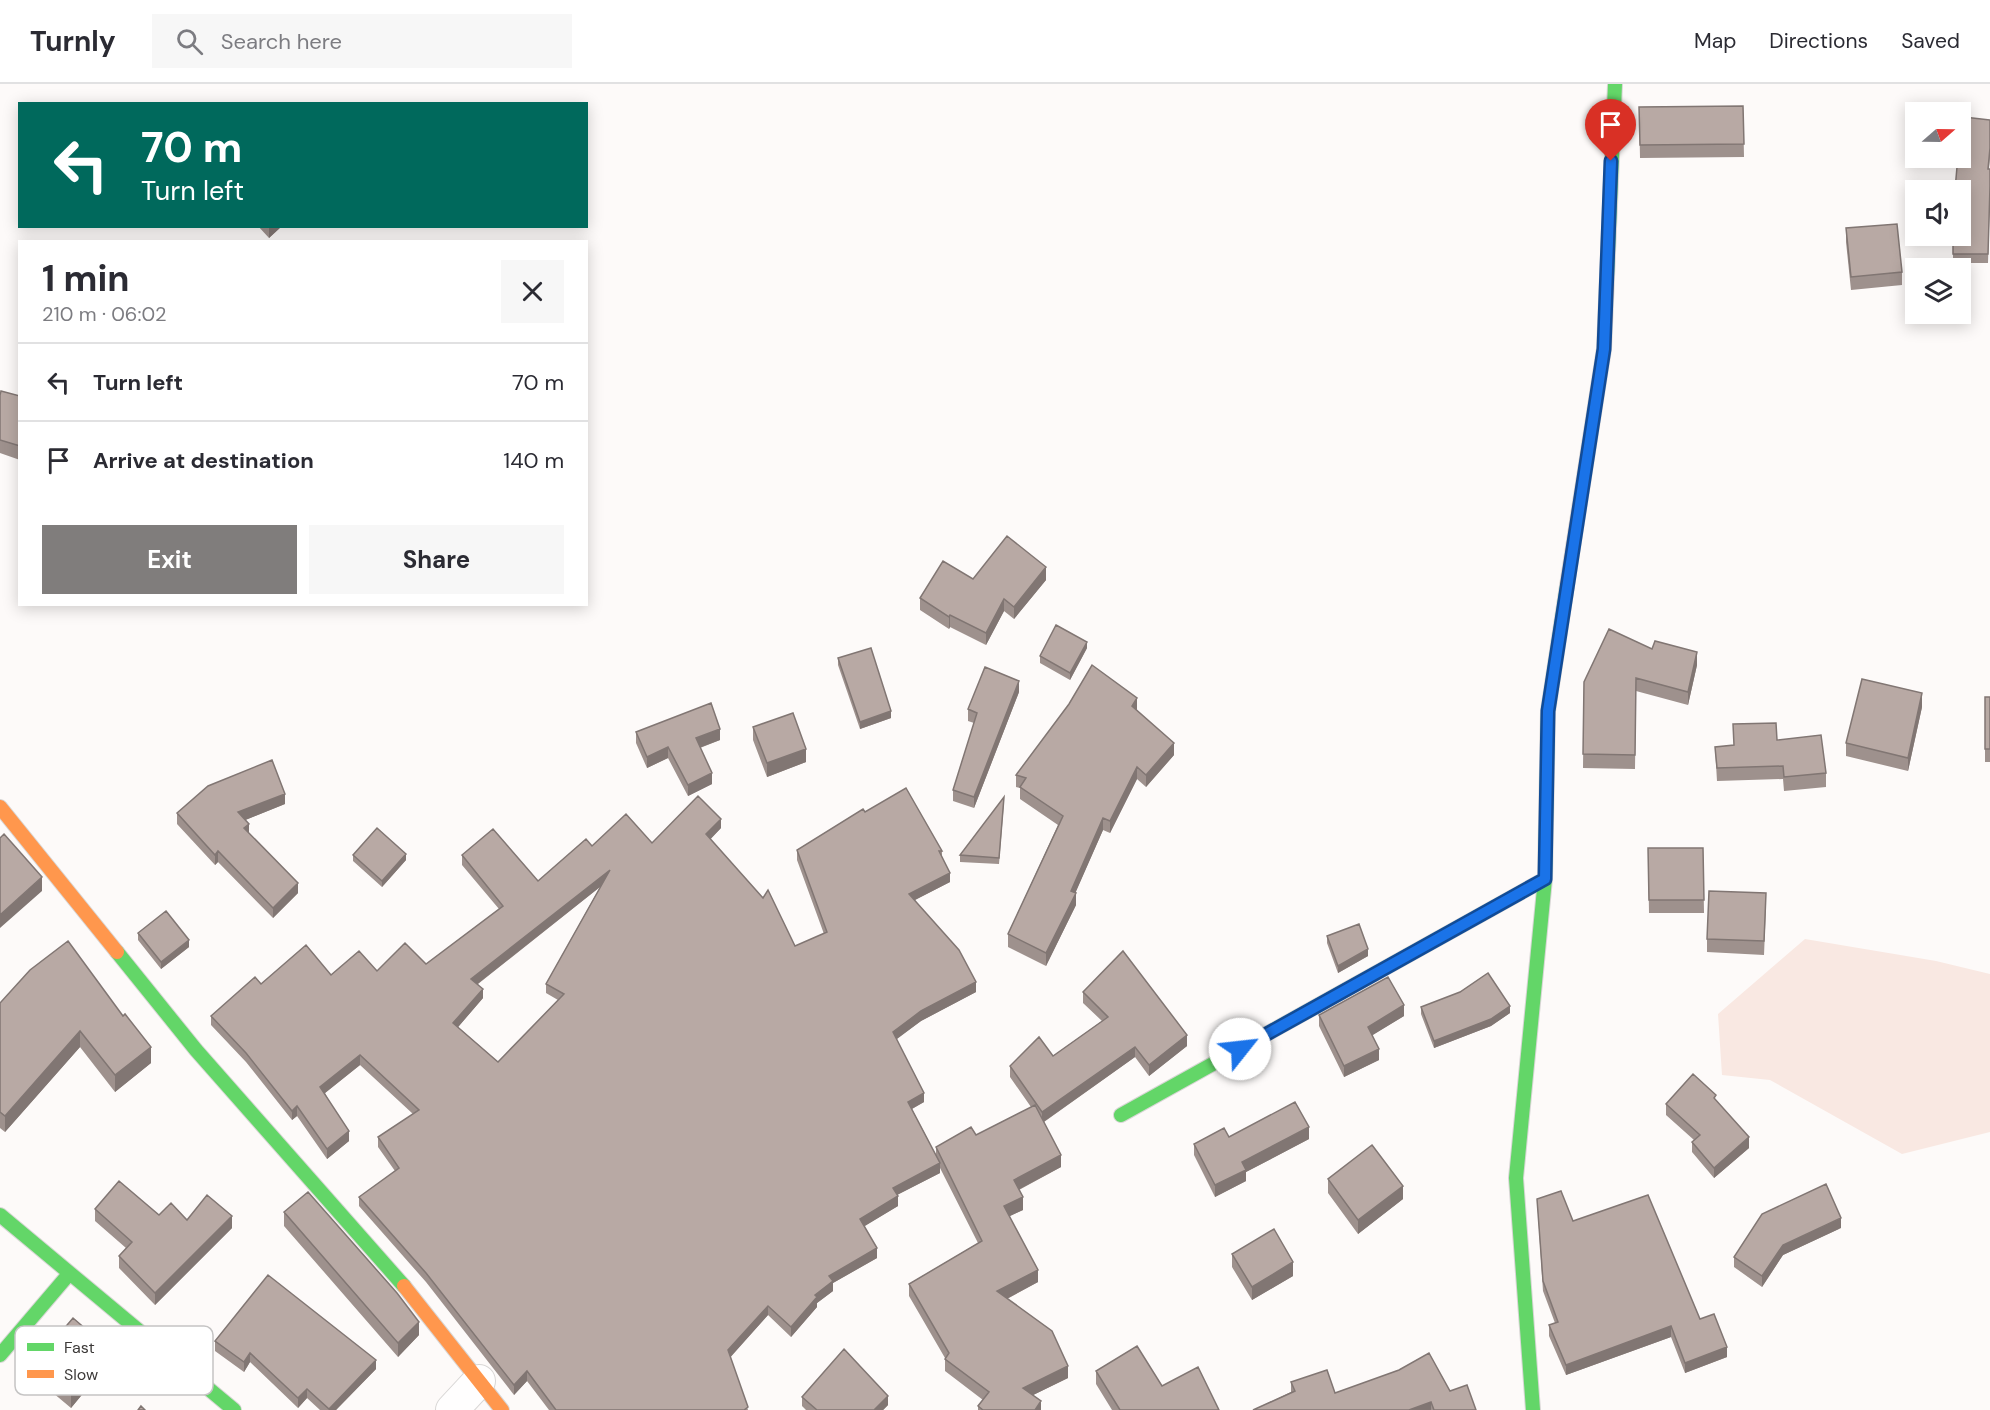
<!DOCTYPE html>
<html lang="en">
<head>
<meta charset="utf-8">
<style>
	:root { --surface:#fff; --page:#f7f7f7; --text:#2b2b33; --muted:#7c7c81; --line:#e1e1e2; --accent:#807d7c }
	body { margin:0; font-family:"DM Sans",sans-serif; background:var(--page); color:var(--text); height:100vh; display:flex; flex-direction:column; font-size:22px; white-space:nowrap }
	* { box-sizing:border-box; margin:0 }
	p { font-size:20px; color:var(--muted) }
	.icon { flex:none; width:33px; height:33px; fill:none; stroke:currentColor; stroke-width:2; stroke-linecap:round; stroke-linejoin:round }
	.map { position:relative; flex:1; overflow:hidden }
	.side { position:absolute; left:18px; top:156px; width:570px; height:366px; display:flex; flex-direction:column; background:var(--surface); border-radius:0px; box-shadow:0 3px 15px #0003 }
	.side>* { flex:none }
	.banner { position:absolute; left:18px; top:18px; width:570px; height:126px; border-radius:0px; box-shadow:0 3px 15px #0003; background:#00695c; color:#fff; overflow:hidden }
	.needle { width:39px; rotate:70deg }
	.fabs { position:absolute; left:1905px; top:18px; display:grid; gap:12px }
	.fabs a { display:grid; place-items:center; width:66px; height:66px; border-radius:0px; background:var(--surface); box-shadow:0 3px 15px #0003; font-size:30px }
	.pin { position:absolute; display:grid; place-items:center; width:51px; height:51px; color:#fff; margin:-62px -26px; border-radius:50% 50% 50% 0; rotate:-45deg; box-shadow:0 0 6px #0007 }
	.pin .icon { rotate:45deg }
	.me { position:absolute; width:66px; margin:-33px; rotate:61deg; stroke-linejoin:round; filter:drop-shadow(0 0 4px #0008) }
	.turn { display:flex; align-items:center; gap:21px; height:126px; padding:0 24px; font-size:27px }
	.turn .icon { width:78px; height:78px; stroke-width:2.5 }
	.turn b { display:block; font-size:42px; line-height:51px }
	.round { display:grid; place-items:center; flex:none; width:63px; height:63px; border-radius:0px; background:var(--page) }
	.overview { display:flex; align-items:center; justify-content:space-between; height:102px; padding:0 24px }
	h1 { font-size:36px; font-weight:700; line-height:45px }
	.primary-button { display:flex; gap:12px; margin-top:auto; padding:12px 24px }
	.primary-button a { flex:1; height:69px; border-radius:0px; background:var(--accent); color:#fff; font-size:24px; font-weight:700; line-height:69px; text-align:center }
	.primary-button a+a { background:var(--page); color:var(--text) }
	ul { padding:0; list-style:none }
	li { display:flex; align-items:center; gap:18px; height:78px; padding:0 24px; border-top:2px solid var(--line) }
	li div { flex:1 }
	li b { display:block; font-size:22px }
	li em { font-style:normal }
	header { display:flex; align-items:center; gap:36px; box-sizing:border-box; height:84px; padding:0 30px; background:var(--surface); border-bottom:2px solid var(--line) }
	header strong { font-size:28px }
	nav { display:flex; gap:33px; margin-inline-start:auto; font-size:21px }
	.search { width:420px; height:54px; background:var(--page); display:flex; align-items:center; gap:15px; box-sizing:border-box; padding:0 21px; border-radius:0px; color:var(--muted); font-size:22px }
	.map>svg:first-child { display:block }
</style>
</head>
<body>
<header>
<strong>Turnly</strong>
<div class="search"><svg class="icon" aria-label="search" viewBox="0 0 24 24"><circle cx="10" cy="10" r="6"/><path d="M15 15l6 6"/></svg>Search here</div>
<nav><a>Map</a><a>Directions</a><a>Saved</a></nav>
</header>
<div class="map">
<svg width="1990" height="1326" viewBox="0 0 1990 1326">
	<rect width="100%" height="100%" fill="#fdfaf9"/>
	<path fill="#f9e8e2" d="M1805 855 1936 877 1990 890V1048L1902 1070 1770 996 1722 991 1718 930Z"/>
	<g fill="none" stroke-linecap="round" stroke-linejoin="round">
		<g stroke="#d8d6d5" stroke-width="34">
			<path id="street" d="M452 1326 479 1297"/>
		</g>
		<g stroke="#d8d6d5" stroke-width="16">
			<path id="fast" d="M1607 193 1615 0
				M117 868 196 966 404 1202
				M1121 1031 1545 795
				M0 1131 234 1326
				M0 1271 69 1190
				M1533 1326 1516 1094 1545 795 1548 627 1567 502"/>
		</g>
		<g stroke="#d8d6d5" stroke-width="16">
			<path id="slow" d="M1567 502 1604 265 1607 193
				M0 723 117 868
				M404 1202 502 1326"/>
		</g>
		<use href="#street" stroke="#fffefe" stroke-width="32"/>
		<use href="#fast" stroke="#63d668" stroke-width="14"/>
		<use href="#slow" stroke="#ff974d" stroke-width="14"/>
	</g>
	<path fill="#9e918d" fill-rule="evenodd" d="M1743 22 1744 73 1640 74 1639 23Z
		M1990 36V74L1989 85 1990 112 1988 179H1953V152L1959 83Z
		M258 142H282L269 154Z
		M1846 144 1902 188V201L1851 206 1846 158Z
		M0 311 20 312V376L0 369Z
		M973 495 1046 496 1014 535 1004 527 986 561 950 543 949 545 920 526V514Z
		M1087 564 1070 596 1040 579V572Z
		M1652 565 1697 581 1688 621 1636 607 1635 685 1583 684 1584 598Z
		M838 574 891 634 860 645 838 581Z
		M1019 608 974 724 953 717V706L974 639 968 637V625Z
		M1985 613H1990V678H1985Z
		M1922 623 1908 687 1846 672V659Z
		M1137 626 1174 671 1146 703 1137 695 1110 749 1103 746 1075 809 1076 821 1046 882 1008 863V850L1058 741 1020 715V704L1016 703V691Z
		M753 643 806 678 767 693 753 656Z
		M636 648 720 656 700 664 712 700 688 712 668 674 647 684 636 659Z
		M1777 656 1826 689V703L1784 707 1783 695 1717 697 1715 663Z
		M1004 719 999 780 960 778V771Z
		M285 720 245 736 249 749 298 809 273 834 218 778 215 781 177 740V729Z
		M865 728 942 767V773L950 798 915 816 976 908 921 937 896 955 924 1018 912 1025 936 1071V1063L976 1051 1031 1023 1010 993V982L1053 972 1102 937 1083 919V908L1187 962 1149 992 1135 973 1044 1038 1061 1083 1019 1106 1023 1126 1009 1132 1038 1198 1007 1215 1068 1294 1033 1311 1041 1326H978V1322L983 1316 945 1287V1274L909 1212V1200L978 1159 940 1084V1089L897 1111 898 1122 864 1142 877 1174 833 1199V1207L817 1219V1223L791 1253 768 1231 730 1273 748 1326H549L527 1297 514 1311 426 1198 359 1122V1113L395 1087 378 1063V1053L413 1030 360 981 325 1009 349 1057 327 1075 297 1032 292 1036 246 978 211 941V932L261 900 377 887 426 880 499 825 462 781V771L538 797 592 762 652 759 721 744 710 755 795 862 824 850 797 776V766ZM600 803 546 900V909L558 916 498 978 458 943 483 914 478 900Z
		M1648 764H1703L1704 829H1649Z
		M353 771 406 776 382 803 353 777Z
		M1766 822 1764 871 1707 868V855Z
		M138 849 189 863 161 885 138 856Z
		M1327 852 1368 872 1338 889 1327 859Z
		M0 919 123 932 151 979 115 1008 80 963 5 1048 0 1044Z
		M1421 923 1510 929 1491 942 1434 964 1421 930Z
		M1319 931 1404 932 1372 951 1379 976 1344 993 1319 942Z
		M1716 1016 1749 1064 1714 1094 1692 1068V1058L1694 1056 1666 1031V1020Z
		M1229 1053 1309 1055 1246 1088V1097L1215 1113 1194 1071V1060Z
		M1328 1095 1403 1115 1358 1150 1328 1109Z
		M1537 1115 1573 1137 1700 1235 1727 1273 1685 1289 1671 1253 1566 1291 1549 1252V1241L1555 1239 1543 1207Z
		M95 1125 159 1131 232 1144 155 1221 119 1184V1172L126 1164 95 1137Z
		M284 1128 419 1251 398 1273 284 1142Z
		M1841 1144 1783 1171 1762 1203 1734 1183V1173Z
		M1232 1170 1293 1192 1252 1216 1232 1183Z
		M215 1257 376 1285 336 1326H320L307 1314 298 1324 250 1278 244 1288 215 1267Z
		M109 1278 71 1324 34 1293V1280Z
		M1096 1287 1162 1302 1219 1326H1112L1096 1300Z
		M1291 1298 1335 1309 1450 1307 1476 1326H1253L1291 1308Z
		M802 1313 888 1321 883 1326H806L802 1322Z"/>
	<path fill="#817673" d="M269 142H282L269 154Z
		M1046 483V496L1014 535V523Z
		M1004 515V527L986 561V549Z
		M950 531V543L949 545V533Z
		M1087 558V564L1070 596V589Z
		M1697 568V581L1688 621V608Z
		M1019 597V608L974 724V713Z
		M1922 609V623L1908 687V674Z
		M1137 614V627L1132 622Z
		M891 627V634L860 645V638Z
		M720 645V656L696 665V654Z
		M1174 659V671L1146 703V691Z
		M668 663V674L647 684V673Z
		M806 665V678L767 693V679Z
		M1137 683V695L1110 749V737Z
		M712 689V700L688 712V701Z
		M285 710V720L238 739V728Z
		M1103 734V746L1071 819V807Z
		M721 735V744L706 760V750Z
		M249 740V750L244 744Z
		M218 767V778L215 781V771Z
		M406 770V776L382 803V797Z
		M610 786V795L471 905V895Z
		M950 789V798L909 819V810Z
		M42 793V807L0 844V831Z
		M298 799V809L273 834V824Z
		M1076 809V821L1046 882V869Z
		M189 856V863L161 885V878Z
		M1368 865V872L1338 889V882Z
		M976 898V908L921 937 893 958V948L921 927Z
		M483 905V914L453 949V939Z
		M1404 921V932L1368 954V943Z
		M1510 922V929L1491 942 1434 964V957Z
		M80 947V963L5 1048V1032Z
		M1187 951V962L1149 992V981Z
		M151 963V979L115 1008V991Z
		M1135 963V973L1042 1039V1028Z
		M1379 965V976L1344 993V982Z
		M360 971V981L320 1013V1003Z
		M924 1009V1018L908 1027V1018Z
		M297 1022V1032L292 1036V1027Z
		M1309 1043V1055L1246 1088V1097L1215 1113V1101L1242 1078Z
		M349 1047V1057L327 1075V1065Z
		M1749 1053V1064L1714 1094V1084Z
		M1061 1071V1083L1014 1108V1096Z
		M940 1079V1089L893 1113V1104Z
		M1403 1102V1115L1358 1150V1136Z
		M898 1112V1122L860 1145V1135Z
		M1023 1113V1126L1004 1135V1122Z
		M232 1132V1144L155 1221V1209Z
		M1841 1134V1144L1783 1171 1762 1203V1192L1783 1161Z
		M877 1164V1174L833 1199V1207L817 1219V1223L791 1253V1243L829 1192Z
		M1293 1178V1192L1252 1216V1203Z
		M1038 1186V1198L997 1220V1207Z
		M768 1222V1231L728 1276V1266Z
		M419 1238V1251L398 1273V1259Z
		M1671 1242V1253L1566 1291V1281Z
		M1727 1263V1273L1685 1289V1279Z
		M109 1265V1278L71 1324V1310Z
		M250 1269V1278L244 1288V1278Z
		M376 1276V1285L336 1326H329V1325Z
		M1068 1282V1294L1023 1316V1304Z
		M527 1287V1297L514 1311V1301Z
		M307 1305V1314L298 1324V1314Z
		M888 1312V1321L883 1326H874Z
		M1041 1317V1326H1035Z
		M1431 1318V1326H1409Z"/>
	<path fill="#b8a9a4" stroke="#817673" stroke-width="1.5" fill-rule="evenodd" d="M1743 22 1744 60 1640 61 1639 23Z
		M1964 33 1990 36V64L1988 85H1990V102L1988 170H1953V152H1960V106H1955L1957 83H1959L1960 74Z
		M1897 140 1902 188 1851 193 1846 144Z
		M1 307 20 312V362L0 356V311Z
		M1007 452 1046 483 1014 523 1004 515 986 549 950 531 949 533 920 514 943 477 973 495Z
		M1056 541 1087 558 1070 589 1040 572Z
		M1609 545 1652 565 1655 557 1697 568 1688 608 1636 594 1635 671 1583 670 1584 598Z
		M871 564 891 627 860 638 838 574Z
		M1092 581 1137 614 1132 622 1174 659 1146 691 1137 683 1110 737 1103 734 1071 807 1076 809 1046 869 1008 850 1063 732 1020 703 1026 694 1016 691 1069 620Z
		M985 583 1019 597 974 713 953 706 977 629 968 625Z
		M1862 595 1922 609 1908 674 1846 659Z
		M1985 613H1990V665H1985Z
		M711 619 720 645 696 654 712 689 688 701 668 663 647 673 636 648Z
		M793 629 806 665 767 679 753 643Z
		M1776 639 1777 656 1821 651 1826 689 1784 693 1783 682 1717 684 1715 663 1734 661 1733 640Z
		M272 676 285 710 238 728 249 740 244 744 298 799 273 824 218 767 215 771 177 729 208 702Z
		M906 704 942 767H939L950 789 909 810 959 866 976 898 921 927 893 948 924 1009 908 1018 940 1079 893 1104 898 1112 860 1135 877 1164 829 1192 833 1197 815 1211 817 1213 791 1243 768 1222 728 1266 748 1323 744 1326H556L527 1287 514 1301 426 1189 359 1113 399 1084 378 1053 419 1026 360 971 320 1003 349 1047 327 1065 297 1022 292 1027 246 969 211 932 255 893 261 900 306 861 331 891 359 867 377 887 405 859 426 880 503 822 462 771 493 745 538 797 586 755 592 762 626 730 652 759 698 712 721 735 706 750 763 814 768 806 795 862 827 848 797 766 863 725 865 728ZM610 786 546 900 564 910 498 978 453 939 483 905 471 895Z
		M1004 713 999 774 960 771Z
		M377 744 406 770 382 797 353 771Z
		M4 750 42 793 0 831V754Z
		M1648 764H1703L1704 816H1649Z
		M1709 807 1766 809 1764 857 1707 855Z
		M166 827 189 856 161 878 138 849Z
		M1359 840 1368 865 1338 882 1327 852Z
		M68 857 123 932 125 930 151 963 115 991 80 947 5 1032 0 1028V919L30 886Z
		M1123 867 1187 951 1149 981 1135 963 1042 1028 1010 982 1039 953 1053 972 1108 933 1083 908Z
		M1488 889 1510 922 1491 935 1434 957 1421 923 1460 908Z
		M1388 893 1404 921 1368 943 1379 965 1344 982 1319 931Z
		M1693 990 1716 1011 1714 1014 1749 1053 1714 1084 1692 1058 1700 1051 1666 1020Z
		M1295 1018 1309 1043 1242 1078 1246 1086 1215 1101 1194 1060 1224 1044 1229 1053Z
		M1035 1021 1061 1071 1014 1096 1023 1113 1004 1122 1038 1186 997 1207 1052 1247 1068 1282 1023 1304 1041 1317 1035 1326H983L978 1322 989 1308 945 1275 949 1269 909 1200 982 1157 936 1063 971 1043 976 1051Z
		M1372 1061 1403 1102 1358 1136 1328 1095Z
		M119 1097 159 1131 171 1119 187 1136 207 1111 232 1132 155 1209 119 1172 132 1158 95 1125Z
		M1826 1100 1841 1134 1783 1161 1762 1192 1734 1173 1762 1130Z
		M1561 1107 1573 1137 1648 1111 1700 1235 1714 1230 1727 1263 1685 1279 1671 1242 1566 1281 1549 1241 1558 1238 1543 1197 1537 1115Z
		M308 1108 397 1209 419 1238 398 1259 284 1128Z
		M1274 1145 1293 1178 1252 1203 1232 1170Z
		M268 1191 376 1276 329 1325 307 1305 298 1314 250 1269 244 1278 215 1257Z
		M73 1234 109 1265 71 1310 34 1280Z
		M1137 1262 1162 1302 1198 1283 1219 1326H1120L1096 1287Z
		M844 1265 888 1312 874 1326H817L802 1313Z
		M1429 1269 1450 1307 1467 1301 1476 1326H1434L1431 1318 1409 1326H1253L1295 1307 1291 1298 1327 1286 1335 1309 1399 1286Z
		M141 1322 145 1326H138Z"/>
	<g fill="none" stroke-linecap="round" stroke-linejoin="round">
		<g stroke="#114b97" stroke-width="15">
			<path id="route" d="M1240 965 1545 795 1548 627 1604 265 1611 77"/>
		</g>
		<use href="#route" stroke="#1a73e8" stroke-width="10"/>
	</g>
	<rect x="15" y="1242" width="198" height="69" rx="9" fill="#fff" stroke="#c5c4c4" stroke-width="1.5"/>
	<rect x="27" y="1259" width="27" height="8" fill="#63d668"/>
	<rect x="27" y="1286" width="27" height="8" fill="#ff974d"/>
	<g font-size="16" fill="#3d3a39">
		<text x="64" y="1269">Fast</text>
		<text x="64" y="1296">Slow</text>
	</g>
</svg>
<div class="fabs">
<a><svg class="needle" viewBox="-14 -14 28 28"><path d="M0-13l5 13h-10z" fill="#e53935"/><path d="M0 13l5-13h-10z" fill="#7c7c81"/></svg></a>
<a><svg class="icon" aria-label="sound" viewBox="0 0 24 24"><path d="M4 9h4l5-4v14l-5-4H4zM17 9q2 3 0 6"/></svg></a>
<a><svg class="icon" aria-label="layers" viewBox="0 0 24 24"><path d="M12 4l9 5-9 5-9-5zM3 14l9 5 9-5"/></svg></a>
</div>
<div class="pin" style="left:1611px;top:77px;background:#d93025"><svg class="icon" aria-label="arrive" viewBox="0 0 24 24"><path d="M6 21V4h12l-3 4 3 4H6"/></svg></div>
<svg class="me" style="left:1240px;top:965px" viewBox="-20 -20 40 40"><circle r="19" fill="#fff"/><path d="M0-13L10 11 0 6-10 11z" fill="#1a73e8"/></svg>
<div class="banner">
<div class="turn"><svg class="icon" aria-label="left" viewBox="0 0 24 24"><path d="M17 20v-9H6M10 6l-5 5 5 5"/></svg><div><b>70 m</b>Turn left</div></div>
</div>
<section class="side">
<div class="overview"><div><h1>1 min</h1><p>210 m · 06:02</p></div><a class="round"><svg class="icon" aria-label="close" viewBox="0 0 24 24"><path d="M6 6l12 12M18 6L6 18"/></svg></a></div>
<ul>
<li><svg class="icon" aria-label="left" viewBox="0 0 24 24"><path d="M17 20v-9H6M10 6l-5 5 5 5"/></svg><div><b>Turn left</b></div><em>70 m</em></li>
<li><svg class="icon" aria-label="arrive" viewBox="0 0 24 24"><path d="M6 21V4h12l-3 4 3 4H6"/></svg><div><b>Arrive at destination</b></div><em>140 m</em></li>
</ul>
<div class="primary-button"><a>Exit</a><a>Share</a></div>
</section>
</div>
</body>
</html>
